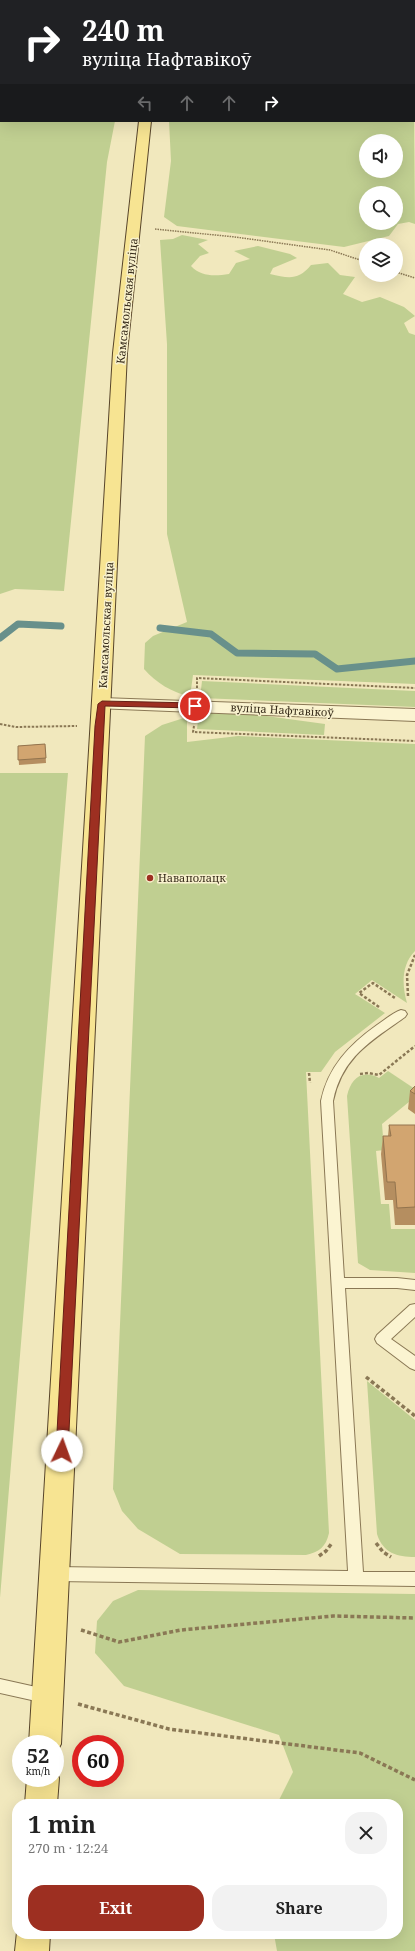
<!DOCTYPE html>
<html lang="en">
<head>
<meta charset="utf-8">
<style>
	:root { --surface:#fff; --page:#f2f2f2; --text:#222; --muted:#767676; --accent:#9d2f21 }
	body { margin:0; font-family:"Noto Serif",serif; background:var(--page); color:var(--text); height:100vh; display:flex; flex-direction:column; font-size:15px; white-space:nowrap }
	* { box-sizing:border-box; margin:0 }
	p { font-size:13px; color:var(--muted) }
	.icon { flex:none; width:22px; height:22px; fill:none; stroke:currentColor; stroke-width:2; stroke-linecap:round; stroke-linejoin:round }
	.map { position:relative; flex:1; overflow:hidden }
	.panel { position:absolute; left:12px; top:1799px; width:391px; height:140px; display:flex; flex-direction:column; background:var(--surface); border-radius:16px; box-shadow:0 4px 16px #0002 }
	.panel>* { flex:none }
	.hud { position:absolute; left:0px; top:0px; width:415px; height:122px; box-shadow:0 4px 16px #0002; background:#202124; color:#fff; overflow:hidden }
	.controls { position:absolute; left:359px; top:134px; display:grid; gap:8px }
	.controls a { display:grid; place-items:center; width:44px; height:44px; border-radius:50%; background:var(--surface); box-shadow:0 4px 16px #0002; font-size:20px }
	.speed { position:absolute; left:12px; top:1735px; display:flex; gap:8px; font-size:20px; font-weight:700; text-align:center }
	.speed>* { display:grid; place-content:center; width:52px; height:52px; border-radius:50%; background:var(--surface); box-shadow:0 4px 16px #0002; line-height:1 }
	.speed small { font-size:10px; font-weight:400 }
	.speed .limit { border:6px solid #d22; background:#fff; color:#111 }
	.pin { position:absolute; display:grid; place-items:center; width:34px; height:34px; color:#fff; margin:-17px; border:2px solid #fff; border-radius:50%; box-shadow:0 1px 4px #0007 }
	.me { position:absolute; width:44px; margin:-22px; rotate:3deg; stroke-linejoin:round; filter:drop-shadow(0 0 3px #0008) }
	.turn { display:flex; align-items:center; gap:14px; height:84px; padding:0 16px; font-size:18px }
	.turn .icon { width:52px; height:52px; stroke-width:2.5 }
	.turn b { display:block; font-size:28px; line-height:34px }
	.lanes { display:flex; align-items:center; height:38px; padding:0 16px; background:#0003; justify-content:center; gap:20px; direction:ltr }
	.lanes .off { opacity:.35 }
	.round { display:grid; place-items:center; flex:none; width:42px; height:42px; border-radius:16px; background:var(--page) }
	.head { display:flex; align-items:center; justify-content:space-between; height:68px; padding:0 16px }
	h1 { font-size:24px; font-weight:700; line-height:30px }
	.button { display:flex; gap:8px; margin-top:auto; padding:8px 16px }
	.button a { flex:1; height:46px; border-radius:16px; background:var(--accent); color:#fff; font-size:16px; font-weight:700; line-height:46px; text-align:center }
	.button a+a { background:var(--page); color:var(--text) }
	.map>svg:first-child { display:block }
</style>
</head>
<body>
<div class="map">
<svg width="415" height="1951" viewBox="0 0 415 1951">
	<rect width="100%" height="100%" fill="#f1e8bd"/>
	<path fill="#c0cf91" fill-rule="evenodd" d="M0 42 1 121H115L107 162 64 591 15 589 0 594Z
		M414 106 415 224 409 222 398 224 389 236 344 247 177 226 164 217 171 161 169 121H414ZM366 141H396V171H366ZM366 193H396V223H366Z
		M182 235 208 240 198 244 209 253 200 256 191 266C201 277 215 276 229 274L236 263 250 259 234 251 258 246 290 254 297 258 273 268 270 274C288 278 298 281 311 265L328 263 340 275 355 277 343 294 362 302 380 297 404 307 415 316 404 323 409 333 415 335V684L193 675 190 697C171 691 157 684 144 669L145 643 153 636 187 622 167 534V344L160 240 173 239Z
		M202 681 415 691V707L200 698Z
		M199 712 259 715 325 724 324 735 197 729Z
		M187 717V742L238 736 415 744V951C401 965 402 986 407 1003L372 980 355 994 385 1013 335 1052 321 1072H306L329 1533C326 1547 319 1552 306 1555L180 1554 138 1529 122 1511 113 1489 145 736 162 725Z
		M0 773H68L0 1598Z
		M388 1071 415 1089V1097L382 1124 384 1150 376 1151 381 1204H389L391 1229H415V1273L370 1270 358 1263 347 1096C351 1079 361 1069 379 1078Z
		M367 1381 415 1420V1557C397 1557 383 1553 377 1534Z
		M138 1590 415 1594V1951H277L274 1934H398V1804H277L293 1772 279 1735 124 1686 95 1653 97 1621 113 1601Z"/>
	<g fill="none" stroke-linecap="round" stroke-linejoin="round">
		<path stroke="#68908b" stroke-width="7" d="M160 628 211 634 237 653 315 654 337 669 415 661
			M0 638 18 624 61 626"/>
		<g stroke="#8a7855" stroke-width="2">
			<path id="service" d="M139 0H145V1H139Z
				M414 15H415V19H414Z
				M0 23H1V27H0Z
				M0 31H1V35H0Z
				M414 53H415V57H414Z
				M401 1010 405 1011 407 1014 405 1017C371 1041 342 1057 333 1101L344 1278H397L415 1280V1290L397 1288H345L363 1572H415V1586L55 1581 50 1579 48 1574 50 1569 55 1567 348 1571 321 1101C328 1067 349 1045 377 1025 385 1020 392 1013 401 1010Z
				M415 1304V1317L391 1339 415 1356V1370L410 1368 377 1343 375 1339 377 1335 410 1305Z
				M0 1679 45 1689 50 1691 53 1696 50 1701 45 1703 0 1693Z"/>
		</g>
		<g stroke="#8a7855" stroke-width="2">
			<path id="tertiary" d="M102 698 415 709V721L95 708 93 704 95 700Z"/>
		</g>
		<g stroke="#57442a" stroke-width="2">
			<path id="primary" d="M139 121H151L127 353 61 1744 55 1755V1744H29L113 353Z
				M55 1769 59 1778 57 1804H25L27 1778H55Z
				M17 1932V1934H50L49 1951H15Z"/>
		</g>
		<path stroke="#8a7855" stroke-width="1.5" stroke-dasharray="1.5 1" stroke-linecap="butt" d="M155 229 235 237 330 250 366 262
			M396 272 415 278"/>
		<path stroke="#8a7855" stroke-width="2" stroke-dasharray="2.5 1.5" stroke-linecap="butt" d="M197 688V678L415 688
			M0 724 16 727 77 726
			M194 726 193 732 415 741"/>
		<path stroke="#8a7855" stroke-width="2.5" stroke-dasharray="3 2" stroke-linecap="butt" d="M408 996 407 975 415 955
			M379 1007 359 993 373 983 395 998
			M309 1073 310 1083
			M360 1074 368 1073 379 1075 415 1046"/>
		<path stroke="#8a7855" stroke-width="3.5" stroke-dasharray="4 2.5" stroke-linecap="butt" d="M366 1377 415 1416
			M376 1543 383 1552 391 1557
			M319 1556 326 1551 332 1543
			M81 1630 119 1642 181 1630 333 1616 415 1618
			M78 1704 169 1729 360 1753 415 1780"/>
		<use href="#service" fill="#fbf4d1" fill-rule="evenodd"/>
		<use href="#tertiary" fill="#fbf4d1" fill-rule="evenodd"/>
		<use href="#primary" fill="#f7e492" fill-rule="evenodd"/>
	</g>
	<path fill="#b58e60" d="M415 0V14H414V1Z
		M45 744 46 763 19 765 18 746Z
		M415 1086V1114L408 1109 410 1091Z
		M389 1125H415V1225H395L393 1200H385L381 1154 383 1136H388Z"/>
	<path fill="#d2a570" stroke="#93744e" d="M0 0H76L75 1H1V10H0Z
		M358 0H379V1H358Z
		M397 0H415V3H414V1H397Z
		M414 19H415V50H414Z
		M414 79H415V92H414Z
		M45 744 46 758 18 760V746Z
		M415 1086V1094L410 1091Z
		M389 1125H415V1207L397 1208 395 1182H387L383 1136H391Z"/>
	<path fill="#9d2f21" stroke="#661f15" d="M102 701 195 703 199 706 195 708 105 706 68 1451 66 1455 62 1456 58 1455 56 1451 95 726 98 704Z"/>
	<circle fill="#9d2f21" stroke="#f8f1cd" stroke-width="1.5" cx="150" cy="878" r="4"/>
	<g text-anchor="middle" stroke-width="3" stroke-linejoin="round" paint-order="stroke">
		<g font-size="11" fill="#382d1b" stroke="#f8f1cd">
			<text transform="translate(127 301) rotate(-84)" y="4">Камсамольская вуліца</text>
			<text transform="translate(106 625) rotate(-87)" y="4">Камсамольская вуліца</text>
			<text transform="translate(282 710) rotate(3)" y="4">вуліца Нафтавікоў</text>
		</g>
		<g font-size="11" fill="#382d1b" stroke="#f8f1cd" text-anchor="start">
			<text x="158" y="882">Наваполацк</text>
		</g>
	</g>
</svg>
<div class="controls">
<a><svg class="icon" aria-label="sound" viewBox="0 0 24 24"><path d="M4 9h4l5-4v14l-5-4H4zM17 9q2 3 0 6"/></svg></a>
<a><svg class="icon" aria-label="search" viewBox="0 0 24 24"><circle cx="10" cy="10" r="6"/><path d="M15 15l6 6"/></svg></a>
<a><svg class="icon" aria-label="layers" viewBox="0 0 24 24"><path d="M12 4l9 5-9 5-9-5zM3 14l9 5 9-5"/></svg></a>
</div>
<div class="speed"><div>52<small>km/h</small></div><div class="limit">60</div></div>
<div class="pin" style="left:195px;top:706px;background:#d93025"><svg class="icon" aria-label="arrive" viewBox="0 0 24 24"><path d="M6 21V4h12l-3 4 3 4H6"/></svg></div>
<svg class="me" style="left:62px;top:1451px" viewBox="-20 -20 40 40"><circle r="19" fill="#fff"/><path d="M0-13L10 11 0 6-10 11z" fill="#9d2f21"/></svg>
<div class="hud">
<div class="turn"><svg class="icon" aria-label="right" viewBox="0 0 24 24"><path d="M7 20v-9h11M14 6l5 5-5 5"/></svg><div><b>240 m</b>вуліца Нафтавікоў</div></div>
<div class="lanes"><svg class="icon off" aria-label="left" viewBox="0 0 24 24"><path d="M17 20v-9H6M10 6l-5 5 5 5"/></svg><svg class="icon off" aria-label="ahead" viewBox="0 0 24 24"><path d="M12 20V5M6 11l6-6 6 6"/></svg><svg class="icon off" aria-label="ahead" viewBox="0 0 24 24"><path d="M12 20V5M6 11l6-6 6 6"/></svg><svg class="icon" aria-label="right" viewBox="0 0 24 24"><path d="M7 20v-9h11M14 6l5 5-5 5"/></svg></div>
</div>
<section class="panel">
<div class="head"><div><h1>1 min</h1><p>270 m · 12:24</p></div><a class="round"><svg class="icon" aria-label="close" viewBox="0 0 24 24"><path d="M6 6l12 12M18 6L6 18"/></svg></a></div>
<div class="button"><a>Exit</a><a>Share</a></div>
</section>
</div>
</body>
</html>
